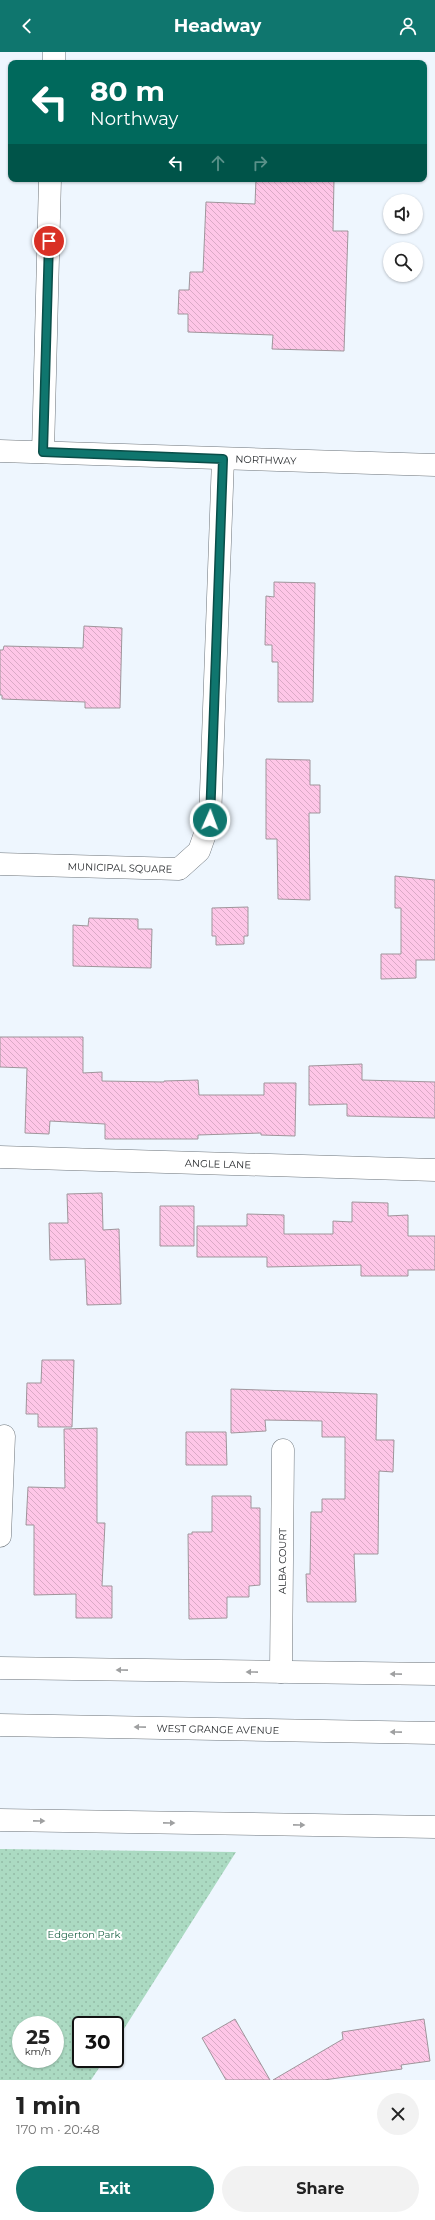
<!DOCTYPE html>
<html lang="en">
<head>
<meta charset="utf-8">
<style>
	:root { --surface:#fff; --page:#f2f2f2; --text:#222; --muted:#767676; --accent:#0f766e }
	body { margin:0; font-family:Montserrat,sans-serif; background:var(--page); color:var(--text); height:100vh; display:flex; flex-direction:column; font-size:15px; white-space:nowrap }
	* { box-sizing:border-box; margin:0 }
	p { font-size:13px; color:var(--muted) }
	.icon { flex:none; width:22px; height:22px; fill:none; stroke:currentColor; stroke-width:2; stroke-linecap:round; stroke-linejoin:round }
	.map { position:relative; height:2028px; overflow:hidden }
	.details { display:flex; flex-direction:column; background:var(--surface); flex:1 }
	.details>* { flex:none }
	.banner { position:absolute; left:8px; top:8px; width:419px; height:122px; border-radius:8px; box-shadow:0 1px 3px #0004; background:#00695c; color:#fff; overflow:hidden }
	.buttons { position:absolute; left:383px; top:142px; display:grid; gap:8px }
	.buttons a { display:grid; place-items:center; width:40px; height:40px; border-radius:50%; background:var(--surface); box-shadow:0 1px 3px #0004; font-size:20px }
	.speed { position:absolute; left:12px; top:1964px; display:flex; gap:8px; font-size:20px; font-weight:700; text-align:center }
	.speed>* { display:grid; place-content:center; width:52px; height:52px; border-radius:50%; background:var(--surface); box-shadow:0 1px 3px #0004; line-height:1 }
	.speed small { font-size:10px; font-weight:400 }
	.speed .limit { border:2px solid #111; border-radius:6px; background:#fff; color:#111 }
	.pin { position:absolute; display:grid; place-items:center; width:34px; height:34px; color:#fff; margin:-17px; border:2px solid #fff; border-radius:50%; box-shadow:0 1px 4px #0007 }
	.me { position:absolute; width:44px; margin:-22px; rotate:2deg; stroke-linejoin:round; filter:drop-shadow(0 0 3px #0008) }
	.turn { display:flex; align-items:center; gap:14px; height:84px; padding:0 16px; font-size:18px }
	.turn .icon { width:52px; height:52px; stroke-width:2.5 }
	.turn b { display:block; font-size:28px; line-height:34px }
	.lanes { display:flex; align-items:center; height:38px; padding:0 16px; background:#0003; justify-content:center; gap:20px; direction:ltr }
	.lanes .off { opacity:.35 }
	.round { display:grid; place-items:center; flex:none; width:42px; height:42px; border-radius:21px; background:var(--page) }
	.head { display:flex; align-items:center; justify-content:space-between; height:68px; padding:0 16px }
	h1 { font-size:24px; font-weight:700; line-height:30px }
	.cta { display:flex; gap:8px; margin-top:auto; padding:8px 16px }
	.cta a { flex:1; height:46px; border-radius:24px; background:var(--accent); color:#fff; font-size:16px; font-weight:700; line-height:46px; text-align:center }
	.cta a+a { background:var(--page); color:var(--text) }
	header { display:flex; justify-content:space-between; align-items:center; height:52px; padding:0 16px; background:var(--accent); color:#fff; font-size:18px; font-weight:700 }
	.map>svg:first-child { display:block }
</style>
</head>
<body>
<header><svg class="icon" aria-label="back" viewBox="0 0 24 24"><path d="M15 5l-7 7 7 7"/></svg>Headway<svg class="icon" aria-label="person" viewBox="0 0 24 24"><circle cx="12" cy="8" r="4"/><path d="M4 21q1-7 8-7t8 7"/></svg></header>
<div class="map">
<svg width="435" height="2028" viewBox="0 0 435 2028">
	<defs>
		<pattern id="park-dots" width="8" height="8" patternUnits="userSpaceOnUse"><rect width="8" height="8" fill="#abdac2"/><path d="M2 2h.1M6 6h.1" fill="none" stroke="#93bba7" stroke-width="1.8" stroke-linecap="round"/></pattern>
		<pattern id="building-back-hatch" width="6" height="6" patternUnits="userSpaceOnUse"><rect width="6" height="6" fill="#fec6e7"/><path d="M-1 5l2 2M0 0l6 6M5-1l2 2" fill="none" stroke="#daaac6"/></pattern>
	</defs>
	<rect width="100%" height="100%" fill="#eef6fe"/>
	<path fill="url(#park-dots)" fill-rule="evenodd" d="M0 1797 236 1800 115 1991V1973H81V2007H105L91 2028H0ZM21 1973H55V2007H21Z"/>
	<path fill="url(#building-back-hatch)" stroke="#9f959b" d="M256 127H334L333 179H348L344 299 272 297 273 283 188 280V262H178L179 238H189L190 220H203L206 150 255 152Z
		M274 530 315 531 313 650H278V610H272V593H265L266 544 274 545Z
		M84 574 122 576 120 656H85V650L2 647V643H0V598H3L4 594 83 596Z
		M266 707 310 708V733H320V761H309L310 848 278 847 277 787H266Z
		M395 824 435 828V908H416V926L381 927V902H401V856H395Z
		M248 855V884H244V892L216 893V884H212V856Z
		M89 866 138 867V877H152L151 916 73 914V873L88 874Z
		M0 985H83V1021L102 1020V1029L164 1030V1029L198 1028 199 1043H264V1031H296L295 1084 261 1083V1081L198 1083V1087H105V1072L50 1069 49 1082 25 1081 27 1016 0 1015Z
		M362 1012V1028L435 1030V1066L347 1064V1052L309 1053V1014Z
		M102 1141 103 1178 119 1177 121 1252 87 1253 85 1207 50 1208 49 1171H68L67 1142Z
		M352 1150 388 1151V1164L408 1163V1184H435V1218H408V1224H361V1213L267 1215V1205H197V1174H247V1162L284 1163V1182H333V1169L352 1170Z
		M160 1154H194V1194H160Z
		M42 1308H74L72 1375H38V1362H26L27 1331H41Z
		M231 1337 377 1342 376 1388H394L393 1420 379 1419 378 1502H354L356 1550H307L306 1522H310L311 1460H322V1447H345V1385H322V1369L265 1368 266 1379 231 1381Z
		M97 1376V1471H105L102 1534H112V1566H76V1542L34 1543V1473H26L28 1435 65 1436 64 1377Z
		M186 1380H226L227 1413H186Z
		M212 1444H251V1456H260V1533L249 1534V1545H227V1566L189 1567 188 1482H192V1480H212Z
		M235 1967 270 2028H226L202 1986Z
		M424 1967 430 2009 401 2013 402 2017 324 2028H273L343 1987 342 1980Z"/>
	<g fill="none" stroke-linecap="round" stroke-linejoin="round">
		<g stroke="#6e757b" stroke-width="23">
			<g id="minor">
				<path d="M54 11V0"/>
				<path id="s1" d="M0 399 435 413"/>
				<path d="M43 400 50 127"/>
				<path id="s2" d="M0 812 179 817 199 799 210 768 223 407"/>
				<path id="s3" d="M0 1105 435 1118"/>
				<path d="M0 1484 4 1384"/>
				<path d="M0 1616 435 1622"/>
				<path id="s4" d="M281 1620 283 1398"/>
				<path id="s5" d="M0 1673 435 1681"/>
				<path d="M0 1768 435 1775"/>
			</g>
		</g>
		<use href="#minor" stroke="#fff" stroke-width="22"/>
	</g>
	<defs><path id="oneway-solid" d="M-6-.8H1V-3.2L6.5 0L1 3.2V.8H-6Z"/></defs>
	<g fill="#9fa0a1">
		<use href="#oneway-solid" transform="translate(122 1618) rotate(-179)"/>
		<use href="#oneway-solid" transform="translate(252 1620) rotate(-179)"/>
		<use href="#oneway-solid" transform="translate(396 1622) rotate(-179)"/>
		<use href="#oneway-solid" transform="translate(140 1675) rotate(-179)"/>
		<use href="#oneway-solid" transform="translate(396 1680) rotate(-179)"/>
		<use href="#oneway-solid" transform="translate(39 1769) rotate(1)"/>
		<use href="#oneway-solid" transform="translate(169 1771) rotate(1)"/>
		<use href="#oneway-solid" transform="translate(299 1773) rotate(1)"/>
	</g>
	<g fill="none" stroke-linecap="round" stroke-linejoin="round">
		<g stroke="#0a4d48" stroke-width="10">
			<path id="route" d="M49 189 43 400 223 407 210 768"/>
		</g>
		<use href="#route" stroke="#0f766e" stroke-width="7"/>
	</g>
	<g text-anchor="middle" stroke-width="4" stroke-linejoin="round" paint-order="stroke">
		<g font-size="10" fill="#292c2f" stroke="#fff">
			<text dy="4" stroke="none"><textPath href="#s1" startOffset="266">NORTHWAY</textPath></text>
			<text dy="4" stroke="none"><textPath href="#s2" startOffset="120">MUNICIPAL SQUARE</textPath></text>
			<text dy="4" stroke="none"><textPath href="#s3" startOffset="218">ANGLE LANE</textPath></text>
			<text dy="4" stroke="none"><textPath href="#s4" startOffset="111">ALBA COURT</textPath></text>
			<text dy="4" stroke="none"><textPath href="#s5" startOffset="218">WEST GRANGE AVENUE</textPath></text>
		</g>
		<g font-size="10" fill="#1d6447" stroke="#fff">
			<text x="84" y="1886">Edgerton Park</text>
		</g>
	</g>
</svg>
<div class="buttons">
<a><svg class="icon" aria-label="sound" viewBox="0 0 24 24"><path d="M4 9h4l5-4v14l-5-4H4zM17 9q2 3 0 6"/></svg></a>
<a><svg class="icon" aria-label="search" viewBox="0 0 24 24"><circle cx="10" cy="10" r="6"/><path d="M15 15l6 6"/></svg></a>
</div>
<div class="speed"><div>25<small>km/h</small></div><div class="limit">30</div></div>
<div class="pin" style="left:49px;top:189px;background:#d93025"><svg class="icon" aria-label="arrive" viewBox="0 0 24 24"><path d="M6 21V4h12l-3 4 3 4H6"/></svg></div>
<svg class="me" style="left:210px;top:768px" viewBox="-20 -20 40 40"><circle r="17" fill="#0f766e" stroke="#fff" stroke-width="3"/><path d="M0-11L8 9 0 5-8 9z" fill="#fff"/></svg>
<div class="banner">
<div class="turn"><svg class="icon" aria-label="left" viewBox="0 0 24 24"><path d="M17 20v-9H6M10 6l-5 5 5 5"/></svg><div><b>80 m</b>Northway</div></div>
<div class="lanes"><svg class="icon" aria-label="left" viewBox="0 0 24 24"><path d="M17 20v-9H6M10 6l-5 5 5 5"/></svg><svg class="icon off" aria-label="ahead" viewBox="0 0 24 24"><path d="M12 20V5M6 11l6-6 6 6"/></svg><svg class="icon off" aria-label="right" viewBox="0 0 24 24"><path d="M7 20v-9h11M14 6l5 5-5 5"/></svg></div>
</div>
</div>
<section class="details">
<div class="head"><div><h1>1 min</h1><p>170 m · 20:48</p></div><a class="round"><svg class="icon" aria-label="close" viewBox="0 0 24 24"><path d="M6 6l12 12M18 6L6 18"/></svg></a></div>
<div class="cta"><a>Exit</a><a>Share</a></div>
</section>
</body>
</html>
